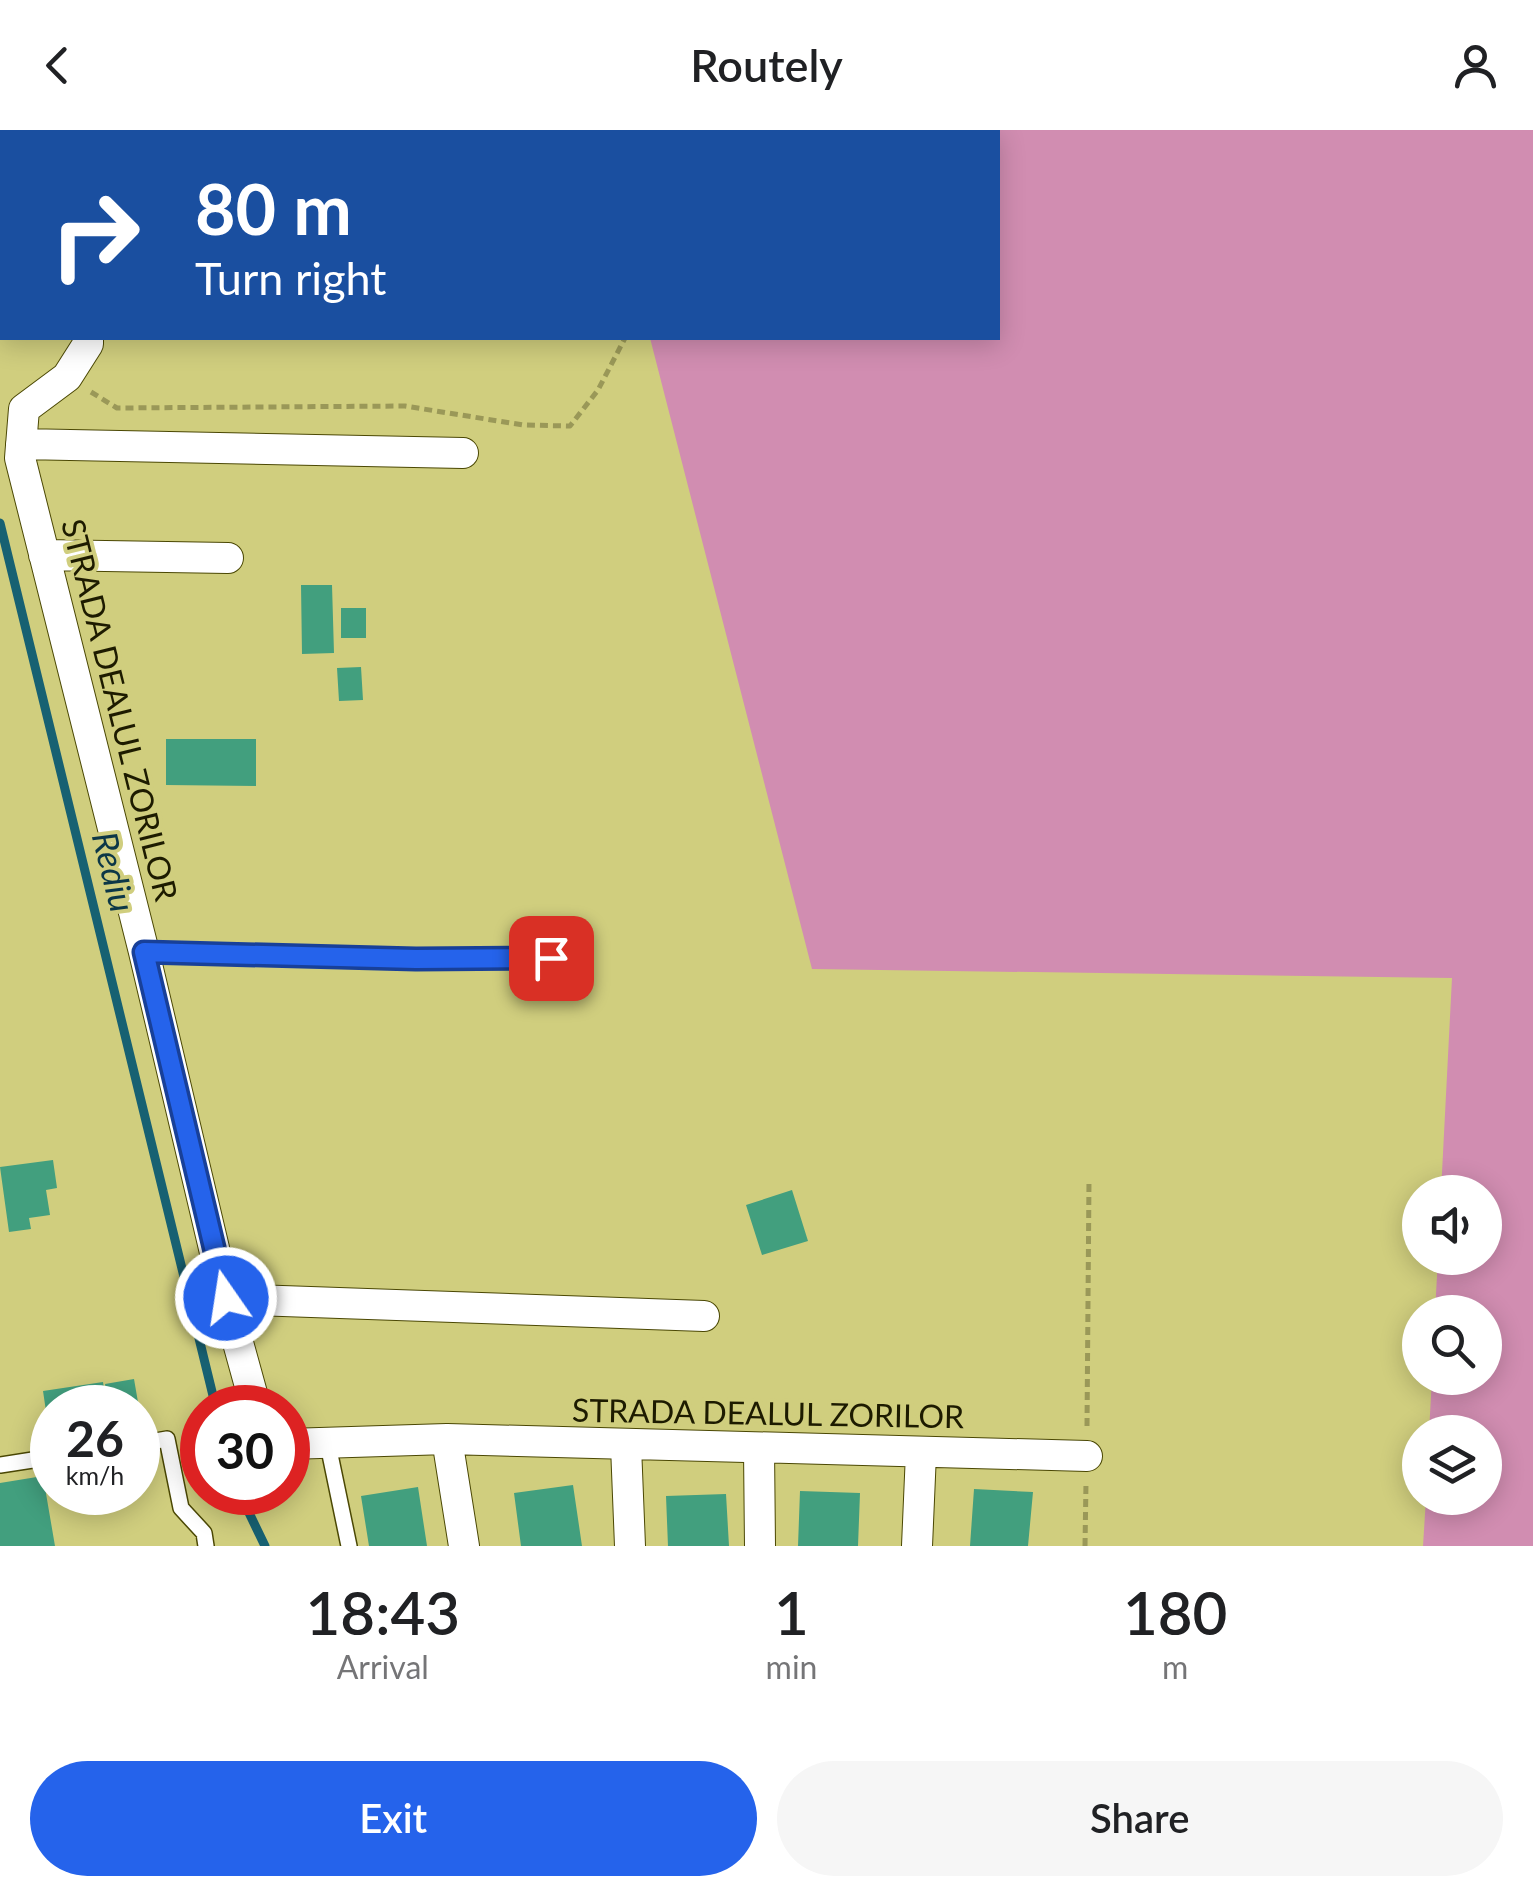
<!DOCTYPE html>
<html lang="en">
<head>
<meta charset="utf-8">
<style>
	:root { --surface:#fff; --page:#f6f6f6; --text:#202124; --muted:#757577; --accent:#2563eb }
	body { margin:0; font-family:Lato,sans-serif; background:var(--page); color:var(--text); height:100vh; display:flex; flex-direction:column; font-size:38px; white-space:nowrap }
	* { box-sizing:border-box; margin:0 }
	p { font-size:32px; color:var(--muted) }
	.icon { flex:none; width:55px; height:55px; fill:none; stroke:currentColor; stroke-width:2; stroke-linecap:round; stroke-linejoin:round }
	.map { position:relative; height:1416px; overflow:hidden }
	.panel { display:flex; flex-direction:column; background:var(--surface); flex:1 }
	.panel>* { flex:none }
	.top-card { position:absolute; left:0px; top:0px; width:1000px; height:210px; box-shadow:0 5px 25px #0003; background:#1a4fa0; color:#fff; overflow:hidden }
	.buttons { position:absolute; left:1402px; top:1045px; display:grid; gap:20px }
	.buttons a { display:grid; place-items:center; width:100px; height:100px; border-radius:50%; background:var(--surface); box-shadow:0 5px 25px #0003; font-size:50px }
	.speed { position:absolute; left:30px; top:1255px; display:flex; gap:20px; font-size:50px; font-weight:700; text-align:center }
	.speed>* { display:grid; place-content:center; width:130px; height:130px; border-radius:50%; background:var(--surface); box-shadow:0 5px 25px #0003; line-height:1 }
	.speed small { font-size:25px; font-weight:400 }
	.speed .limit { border:15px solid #d22; background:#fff; color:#111 }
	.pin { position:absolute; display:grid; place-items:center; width:85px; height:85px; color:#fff; margin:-42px; border-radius:20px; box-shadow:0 5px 15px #0006 }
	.me { position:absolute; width:110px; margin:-55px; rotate:347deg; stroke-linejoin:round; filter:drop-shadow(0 0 8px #0008) }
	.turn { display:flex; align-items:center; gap:35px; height:210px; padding:0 30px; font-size:45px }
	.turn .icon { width:130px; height:130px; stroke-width:2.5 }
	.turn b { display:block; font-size:70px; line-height:85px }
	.eta { display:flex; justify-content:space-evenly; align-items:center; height:170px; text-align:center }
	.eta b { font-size:60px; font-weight:600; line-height:70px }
	.action { display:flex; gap:20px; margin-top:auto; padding:20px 30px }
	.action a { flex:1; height:115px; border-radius:60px; background:var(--accent); color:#fff; font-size:40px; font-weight:600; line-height:115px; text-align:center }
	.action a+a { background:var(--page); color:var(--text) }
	header { display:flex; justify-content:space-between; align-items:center; height:130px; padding:0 30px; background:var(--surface); font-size:45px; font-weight:600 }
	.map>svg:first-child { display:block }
</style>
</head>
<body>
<header><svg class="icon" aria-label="back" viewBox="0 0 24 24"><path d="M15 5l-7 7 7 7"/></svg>Routely<svg class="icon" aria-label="person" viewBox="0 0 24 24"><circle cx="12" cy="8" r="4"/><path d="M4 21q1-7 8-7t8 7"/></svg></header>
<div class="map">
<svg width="1533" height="1416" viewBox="0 0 1533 1416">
	<rect width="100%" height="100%" fill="#d0ce7e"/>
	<path fill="#d18db1" d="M597 0H1533V1416H1423L1426 1368H1485V1302H1429L1432 1248H1485V1182H1435L1438 1128H1485V1062H1441L1452 848 812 839 650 208H998V2Z"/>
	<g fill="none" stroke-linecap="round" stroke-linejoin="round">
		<path stroke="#176172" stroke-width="9" d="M0 393 216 1278
			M239 1362 265 1416"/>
	</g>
	<path fill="#429f7e" d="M301 455H332L334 523 302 524Z
		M341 478H366V508H341Z
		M361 537 363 570 339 571 337 538Z
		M166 609H256V656L166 655Z
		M53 1030 57 1058 46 1060 50 1085 29 1088 31 1099 9 1102 0 1037Z
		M792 1060 808 1111 762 1125 746 1075Z
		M134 1249 139 1278H109L105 1254Z
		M103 1252 107 1278H52L50 1308 43 1261Z
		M43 1346 55 1416H0V1353Z
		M573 1355 582 1416H521L514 1363Z
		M418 1357 427 1416H369L361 1366Z
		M974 1359 1033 1362 1028 1416H970Z
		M800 1361 860 1363 858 1416H798Z
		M726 1364 729 1416H668L666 1366Z"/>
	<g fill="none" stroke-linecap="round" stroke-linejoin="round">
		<g stroke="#4b4804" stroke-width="18">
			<path id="service" d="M144 822 416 829 551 828
				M327 1310 349 1416
				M138 1314 167 1309 181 1378 204 1403 206 1416
				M0 1335 52 1327"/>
		</g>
		<g stroke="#4b4804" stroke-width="32">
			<path id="minor" d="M0 47 2 48
				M88 208V214L67 247 24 279 20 328 144 822 226 1169 704 1186
				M21 314 463 323
				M44 425 228 428
				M226 1169 256 1278
				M447 1309 464 1416
				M288 1314 447 1309 1087 1326
				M626 1316 630 1416
				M759 1319 760 1416
				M917 1416 921 1323"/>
		</g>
		<path stroke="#9a9858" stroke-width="5" stroke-dasharray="8 5" stroke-linecap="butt" d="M481 2 493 0
			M751 2 760 0
			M91 262 117 278 405 276 523 295 570 296 598 260 625 208
			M1087 1296 1089 1049
			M1085 1416 1086 1352"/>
		<use href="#service" stroke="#fff" stroke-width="15"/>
		<use href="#minor" stroke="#fff" stroke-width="30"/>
	</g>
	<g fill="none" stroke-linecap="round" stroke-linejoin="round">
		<g stroke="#184099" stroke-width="25">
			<path id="route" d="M226 1168 144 822 416 829 551 828"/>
		</g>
		<use href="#route" stroke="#2563eb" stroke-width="18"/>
	</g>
	<g text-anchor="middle" stroke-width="8" stroke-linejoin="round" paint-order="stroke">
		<g font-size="32" fill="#1d1b00" stroke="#d0ce7e">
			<text transform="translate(119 580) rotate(76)" y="11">STRADA DEALUL ZORILOR</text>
			<text transform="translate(768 1284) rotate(1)" y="11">STRADA DEALUL ZORILOR</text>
		</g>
		<g font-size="35" font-style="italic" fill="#0c3747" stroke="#d0ce7e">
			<text transform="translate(113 742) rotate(76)" y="12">Rediu</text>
		</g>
	</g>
</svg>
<div class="buttons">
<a><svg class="icon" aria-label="sound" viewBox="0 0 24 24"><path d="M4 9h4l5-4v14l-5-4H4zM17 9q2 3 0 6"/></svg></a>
<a><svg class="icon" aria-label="search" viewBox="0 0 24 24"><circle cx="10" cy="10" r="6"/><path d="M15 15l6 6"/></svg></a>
<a><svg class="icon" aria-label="layers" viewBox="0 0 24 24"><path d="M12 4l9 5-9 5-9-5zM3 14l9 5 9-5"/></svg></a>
</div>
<div class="speed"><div>26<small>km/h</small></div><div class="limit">30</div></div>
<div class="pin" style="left:551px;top:828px;background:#d93025"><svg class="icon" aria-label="arrive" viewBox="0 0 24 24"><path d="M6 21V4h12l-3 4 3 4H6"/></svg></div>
<svg class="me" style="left:226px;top:1168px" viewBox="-20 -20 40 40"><circle r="17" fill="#2563eb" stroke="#fff" stroke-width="3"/><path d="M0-11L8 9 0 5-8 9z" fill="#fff"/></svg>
<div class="top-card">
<div class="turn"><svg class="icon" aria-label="right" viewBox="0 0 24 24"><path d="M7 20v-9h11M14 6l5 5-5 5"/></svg><div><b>80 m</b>Turn right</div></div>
</div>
</div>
<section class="panel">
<div class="eta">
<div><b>18:43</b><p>Arrival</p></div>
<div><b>1</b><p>min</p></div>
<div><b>180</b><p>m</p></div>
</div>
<div class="action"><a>Exit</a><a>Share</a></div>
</section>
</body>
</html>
